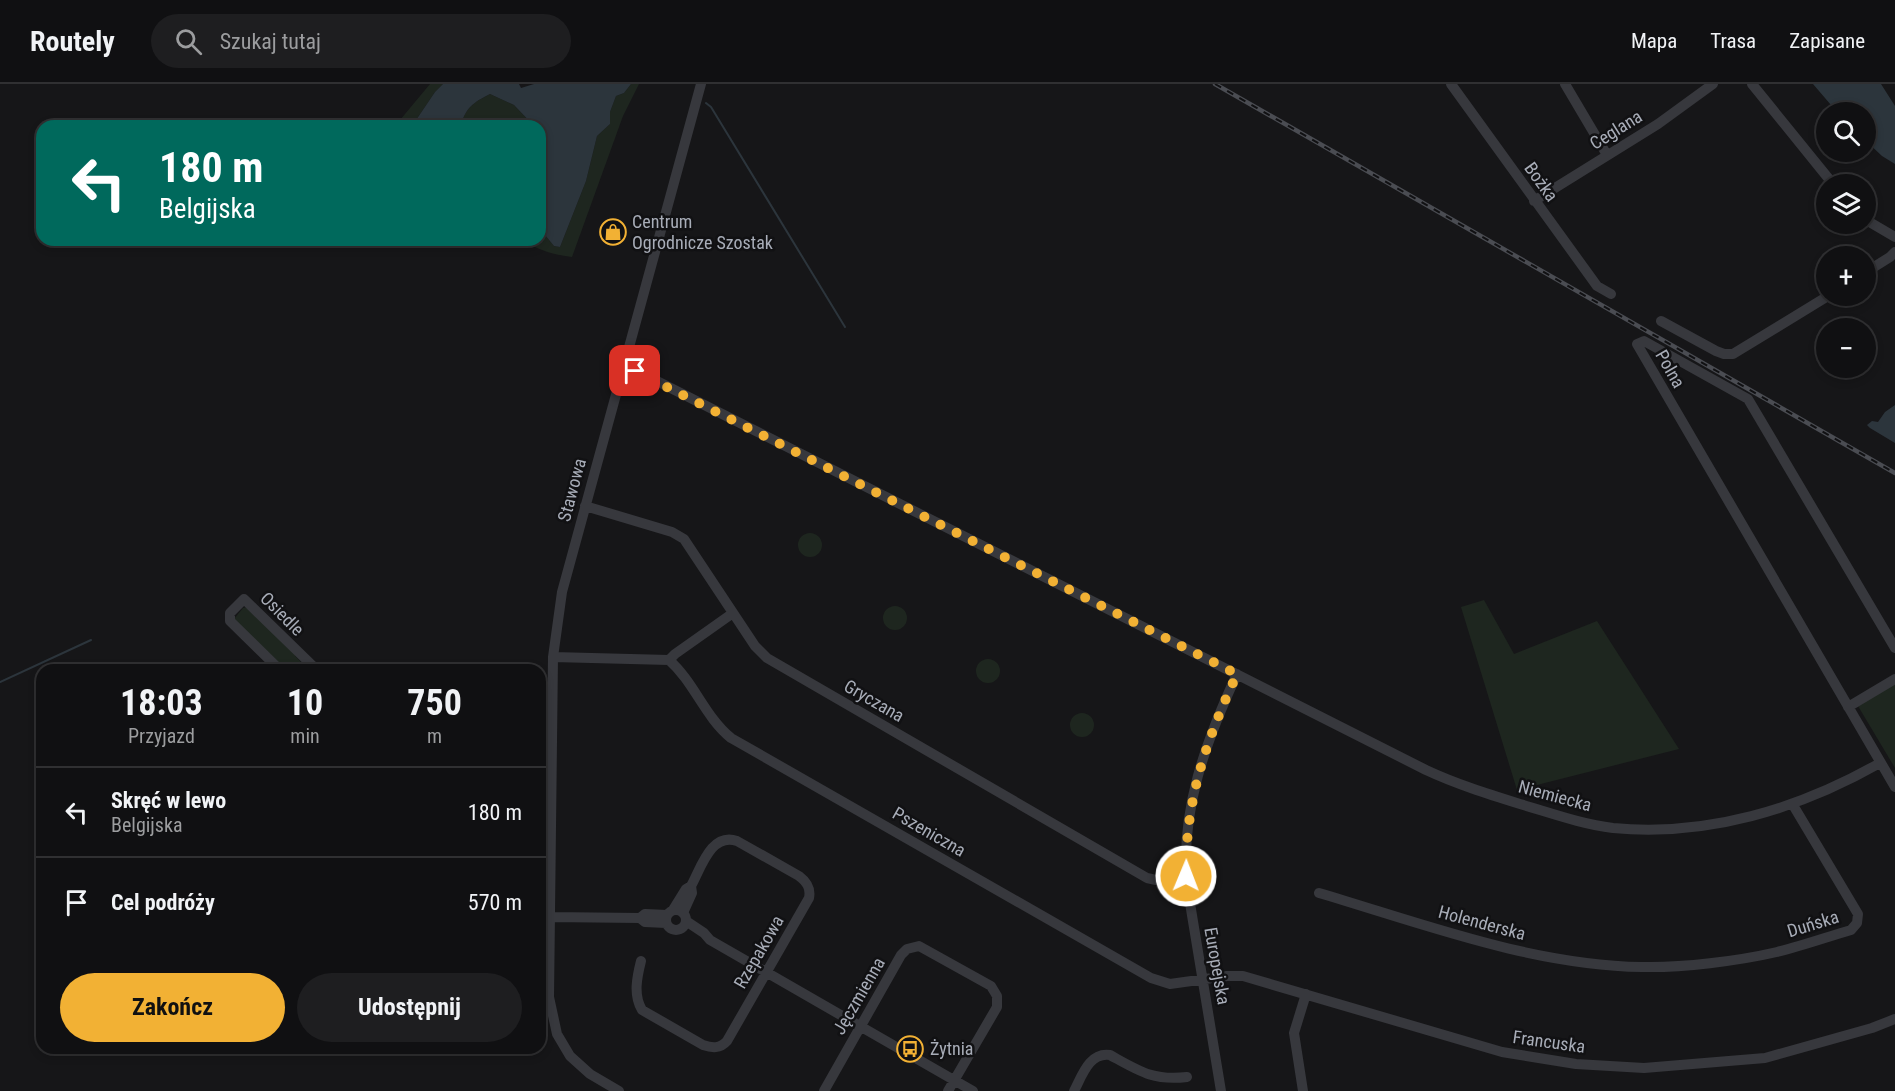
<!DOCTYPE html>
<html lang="pl">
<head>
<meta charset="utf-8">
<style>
	:root { --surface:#101012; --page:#1e1e20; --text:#f1f3f6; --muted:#9c9d9f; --line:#303032; --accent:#f2b134 }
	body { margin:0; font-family:"Roboto Condensed",sans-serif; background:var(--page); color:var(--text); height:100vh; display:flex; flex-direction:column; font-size:22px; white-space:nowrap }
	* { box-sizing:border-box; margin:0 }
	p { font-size:20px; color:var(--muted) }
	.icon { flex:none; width:33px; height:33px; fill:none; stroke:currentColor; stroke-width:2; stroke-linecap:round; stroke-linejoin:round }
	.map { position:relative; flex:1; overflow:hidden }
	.details { position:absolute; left:36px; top:580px; width:510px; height:390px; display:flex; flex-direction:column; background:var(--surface); border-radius:18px; box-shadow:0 3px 9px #0003,0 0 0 2px var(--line) }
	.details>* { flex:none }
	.banner { position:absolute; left:36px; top:36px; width:510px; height:126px; border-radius:18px; box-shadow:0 3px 9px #0003,0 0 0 2px var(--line); background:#00695c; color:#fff; overflow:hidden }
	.tools { position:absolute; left:1816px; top:18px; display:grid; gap:12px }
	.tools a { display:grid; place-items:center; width:60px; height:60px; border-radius:50%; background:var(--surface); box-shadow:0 3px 9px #0003,0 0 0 2px var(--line); font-size:30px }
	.pin { position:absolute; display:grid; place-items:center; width:51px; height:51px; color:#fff; margin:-26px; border-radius:12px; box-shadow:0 3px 9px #0006 }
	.me { position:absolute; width:66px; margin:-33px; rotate:1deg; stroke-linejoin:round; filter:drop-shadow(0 0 4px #0008) }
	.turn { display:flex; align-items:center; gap:21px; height:126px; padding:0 24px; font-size:27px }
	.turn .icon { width:78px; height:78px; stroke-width:2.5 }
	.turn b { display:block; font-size:42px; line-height:51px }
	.eta { display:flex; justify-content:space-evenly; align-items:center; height:102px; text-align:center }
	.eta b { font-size:36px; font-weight:700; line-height:42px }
	.primary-button { display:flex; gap:12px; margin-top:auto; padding:12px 24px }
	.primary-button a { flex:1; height:69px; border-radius:36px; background:var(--accent); color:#111; font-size:24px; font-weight:700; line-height:69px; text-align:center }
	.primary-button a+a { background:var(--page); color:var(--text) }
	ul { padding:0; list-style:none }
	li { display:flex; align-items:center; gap:18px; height:90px; padding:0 24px; border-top:2px solid var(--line) }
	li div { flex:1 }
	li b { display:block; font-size:22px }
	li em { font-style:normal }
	header { display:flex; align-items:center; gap:36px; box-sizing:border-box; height:84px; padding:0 30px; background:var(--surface); border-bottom:2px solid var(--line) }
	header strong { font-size:28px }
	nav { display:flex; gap:33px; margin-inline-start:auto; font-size:21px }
	.search { width:420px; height:54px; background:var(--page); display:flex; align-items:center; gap:15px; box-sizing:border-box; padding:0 21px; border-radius:33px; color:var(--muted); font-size:22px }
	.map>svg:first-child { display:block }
</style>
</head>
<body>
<header>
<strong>Routely</strong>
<div class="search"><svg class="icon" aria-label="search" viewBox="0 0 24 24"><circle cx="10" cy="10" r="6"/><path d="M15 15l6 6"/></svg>Szukaj tutaj</div>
<nav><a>Mapa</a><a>Trasa</a><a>Zapisane</a></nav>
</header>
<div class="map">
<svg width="1895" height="1007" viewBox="0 0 1895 1007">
	<rect width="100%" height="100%" fill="#161618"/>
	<path fill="#1e261f" d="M430 0H443L435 8 412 42H395Z
		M631 0H639L623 32 572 173C555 171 537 166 523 156H540V145L554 162 560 163 586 97 597 52 610 40V28L616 12 624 9Z
		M490 10 514 21 534 42H461C465 24 474 18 490 10Z
		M798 461a12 12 0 1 1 24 0a12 12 0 1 1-24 0Z
		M1484 516 1514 570 1597 537 1679 665 1517 706 1461 523Z
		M883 534a12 12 0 1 1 24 0a12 12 0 1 1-24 0Z
		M247 523 295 568V572L309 586 282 585 234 535 243 524Z
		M976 587a12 12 0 1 1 24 0a12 12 0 1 1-24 0Z
		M1895 600V684L1858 622Z
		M1070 641a12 12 0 1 1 24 0a12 12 0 1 1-24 0Z"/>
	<path fill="#2c353c" d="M443 0H519L521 4 534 0H631L624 9 616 12 610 28V40L597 52 586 97 560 163 554 162 540 145V42H534L514 21 490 10C474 18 465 24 461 42H412L435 8Z
		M1813 0H1881L1895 22V80L1882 72 1866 57V28H1837Z
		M1895 321V359L1870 344 1867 341 1872 337 1878 338 1885 328Z"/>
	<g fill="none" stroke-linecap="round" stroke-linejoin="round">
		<path stroke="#2c353c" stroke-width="2" d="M706 19 711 23 845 243
			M0 598 91 556"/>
		<path stroke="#37383d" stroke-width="10" d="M1451 0 1597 202 1611 210
			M1565 0 1607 71
			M1752 0 1833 100
			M1534 117 1658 40 1713 0
			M1866 136 1895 153
			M1866 188 1890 173 1895 168
			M1661 237 1716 267 1724 270H1733L1828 212
			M623 283 643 290 1426 686C1456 700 1488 710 1520 720 1551 729 1581 740 1613 744 1707 753 1799 725 1880 679
			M585 422 672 448 684 455 755 562 767 574 1147 794 1156 796 1186 792
			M1895 564 1748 315 1644 257 1637 260 1895 703
			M553 573 669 576 675 570 733 529
			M669 576C694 598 705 633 731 654L1151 894 1170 900 1227 892H1243L1502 968 1576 980 1644 984 1765 974 1872 944 1895 935
			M280 586 230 537V529L244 515 317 586
			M1848 623 1895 595
			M1319 809C1424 840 1531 881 1642 883 1682 884 1738 877 1777 868 1802 862 1827 853 1851 846L1857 839 1858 830 1793 721
			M666 836a10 10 0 1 1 20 0a10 10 0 1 1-20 0Z
			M683 829 692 809 691 802
			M549 833 640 834 645 830 667 831
			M640 834 645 838 666 839
			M686 837 704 849 710 856 973 1007
			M641 877C637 893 633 911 642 926L703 961C712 964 720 965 727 957L809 814C811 804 807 798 799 792L737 757C711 748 701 784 691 802L686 805 673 826
			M619 1007 590 990 570 972 557 950 549 913 553 573 562 508 701 0
			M824 1007 901 871 907 865 919 862 991 902 997 912V923L948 1007
			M1074 1007C1082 992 1089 968 1110 971 1139 987 1153 997 1187 993
			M1221 1007 1187 801C1180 726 1206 657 1237 590
			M1303 1007 1294 949 1306 910"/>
		<g stroke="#4a4c52" stroke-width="4.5">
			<path id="rail" d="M1215 0 1895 389"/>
		</g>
		<use href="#rail" stroke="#111113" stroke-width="2" stroke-dasharray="7" stroke-linecap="butt"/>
	</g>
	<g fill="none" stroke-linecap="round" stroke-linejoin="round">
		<path stroke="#f2b134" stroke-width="10" stroke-dasharray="0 18" d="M635 287 1237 590C1206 657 1185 717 1186 792"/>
	</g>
	<defs>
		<g id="shop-ring" transform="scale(1.35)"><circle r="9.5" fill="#111113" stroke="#f2b134" stroke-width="1.5"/><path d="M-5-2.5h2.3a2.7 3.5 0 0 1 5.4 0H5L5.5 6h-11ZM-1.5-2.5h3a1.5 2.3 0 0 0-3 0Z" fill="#f2b134"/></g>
		<g id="bus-ring" transform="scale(1.35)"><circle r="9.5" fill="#111113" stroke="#f2b134" stroke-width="1.5"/><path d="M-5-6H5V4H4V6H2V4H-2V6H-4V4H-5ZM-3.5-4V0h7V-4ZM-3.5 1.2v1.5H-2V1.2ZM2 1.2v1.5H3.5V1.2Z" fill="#f2b134"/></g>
	</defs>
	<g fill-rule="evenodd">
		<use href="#shop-ring" x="613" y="148"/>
		<use href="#bus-ring" x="910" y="965"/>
	</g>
	<g text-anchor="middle" stroke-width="5" stroke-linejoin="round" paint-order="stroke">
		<g font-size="18" fill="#a8adb8" stroke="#111113">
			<text transform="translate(1616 46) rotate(-32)" y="6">Ceglana</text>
			<text transform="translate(1541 98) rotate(54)" y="6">Bożka</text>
			<text transform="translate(1670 285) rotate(60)" y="6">Polna</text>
			<text transform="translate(572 406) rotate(-75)" y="6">Stawowa</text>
			<text transform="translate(282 530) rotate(45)" y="6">Osiedle</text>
			<text transform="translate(874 617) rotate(30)" y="6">Gryczana</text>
			<text transform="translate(1555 712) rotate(15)" y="6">Niemiecka</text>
			<text transform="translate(929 748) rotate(30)" y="6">Pszeniczna</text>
			<text transform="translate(1482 839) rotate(15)" y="6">Holenderska</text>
			<text transform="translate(1813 840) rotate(-17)" y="6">Duńska</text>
			<text transform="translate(759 868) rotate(-60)" y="6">Rzepakowa</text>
			<text transform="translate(1217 882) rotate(80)" y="6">Europejska</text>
			<text transform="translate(859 912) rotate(-60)" y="6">Jęczmienna</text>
			<text transform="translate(1549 958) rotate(8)" y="6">Francuska</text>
		</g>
		<g font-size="18" fill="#a8adb8" stroke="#111113" text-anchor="start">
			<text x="632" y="144">Centrum<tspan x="632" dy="21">Ogrodnicze Szostak</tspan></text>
			<text x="930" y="971">Żytnia</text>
		</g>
	</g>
</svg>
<div class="tools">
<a><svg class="icon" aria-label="search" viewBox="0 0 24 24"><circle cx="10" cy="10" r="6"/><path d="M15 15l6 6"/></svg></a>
<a><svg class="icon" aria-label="layers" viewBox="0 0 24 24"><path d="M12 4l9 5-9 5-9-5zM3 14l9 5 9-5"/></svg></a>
<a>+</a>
<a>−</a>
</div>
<div class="pin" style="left:635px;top:287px;background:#d93025"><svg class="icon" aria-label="arrive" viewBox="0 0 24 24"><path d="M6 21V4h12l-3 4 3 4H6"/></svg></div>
<svg class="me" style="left:1186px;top:792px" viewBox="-20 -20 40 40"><circle r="17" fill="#f2b134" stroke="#fff" stroke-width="3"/><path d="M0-11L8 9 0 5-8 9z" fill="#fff"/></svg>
<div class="banner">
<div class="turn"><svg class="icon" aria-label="left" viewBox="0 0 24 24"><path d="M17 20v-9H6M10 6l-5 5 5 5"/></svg><div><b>180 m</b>Belgijska</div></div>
</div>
<section class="details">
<div class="eta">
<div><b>18:03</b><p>Przyjazd</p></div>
<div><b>10</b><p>min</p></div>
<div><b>750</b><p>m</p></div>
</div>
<ul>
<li><svg class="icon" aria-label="left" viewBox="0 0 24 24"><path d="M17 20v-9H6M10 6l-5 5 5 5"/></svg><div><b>Skręć w lewo</b><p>Belgijska</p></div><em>180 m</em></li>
<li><svg class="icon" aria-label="arrive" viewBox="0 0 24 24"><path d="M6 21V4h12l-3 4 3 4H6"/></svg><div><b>Cel podróży</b></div><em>570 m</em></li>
</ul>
<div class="primary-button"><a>Zakończ</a><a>Udostępnij</a></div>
</section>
</div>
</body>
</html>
